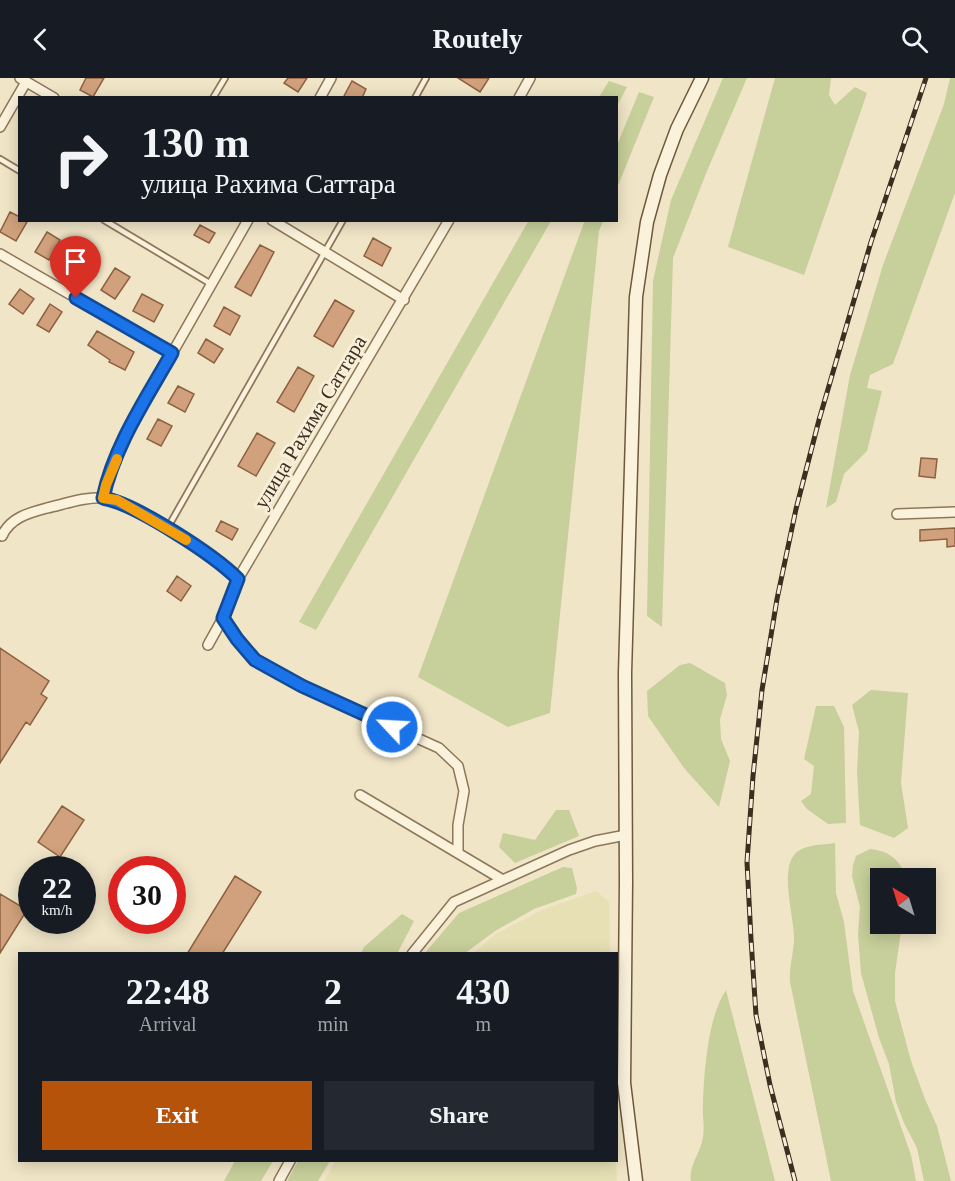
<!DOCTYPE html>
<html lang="en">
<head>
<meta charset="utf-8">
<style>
	:root { --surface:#171b24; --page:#242831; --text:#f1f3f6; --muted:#9ea1a6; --accent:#b45309 }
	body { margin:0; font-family:"Times New Roman",serif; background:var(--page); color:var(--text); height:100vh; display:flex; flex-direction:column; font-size:22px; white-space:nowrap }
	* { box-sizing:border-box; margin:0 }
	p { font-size:20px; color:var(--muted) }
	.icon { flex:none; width:33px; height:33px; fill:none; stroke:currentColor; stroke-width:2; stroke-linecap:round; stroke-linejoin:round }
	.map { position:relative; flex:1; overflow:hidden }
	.panel { position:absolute; left:18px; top:874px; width:600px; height:210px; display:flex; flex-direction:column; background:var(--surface); border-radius:0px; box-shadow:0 3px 15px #0003 }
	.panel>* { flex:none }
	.banner { position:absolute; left:18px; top:18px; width:600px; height:126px; border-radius:0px; box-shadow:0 3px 15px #0003; background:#171b24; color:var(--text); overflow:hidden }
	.needle { width:39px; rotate:322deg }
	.controls { position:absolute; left:870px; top:790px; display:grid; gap:12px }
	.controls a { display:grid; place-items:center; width:66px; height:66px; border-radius:0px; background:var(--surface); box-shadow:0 3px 15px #0003; font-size:30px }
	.speed { position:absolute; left:18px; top:778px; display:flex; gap:12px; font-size:30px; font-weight:700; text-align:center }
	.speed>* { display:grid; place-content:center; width:78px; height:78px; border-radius:50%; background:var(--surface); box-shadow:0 3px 15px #0003; line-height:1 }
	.speed small { font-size:15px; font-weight:400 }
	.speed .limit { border:9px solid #d22; background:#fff; color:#111 }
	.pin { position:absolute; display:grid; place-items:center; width:51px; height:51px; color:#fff; margin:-62px -26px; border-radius:50% 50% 50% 0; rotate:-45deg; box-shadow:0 0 6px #0007 }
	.pin .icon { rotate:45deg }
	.me { position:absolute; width:66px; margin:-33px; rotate:295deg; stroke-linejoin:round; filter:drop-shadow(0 0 4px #0008) }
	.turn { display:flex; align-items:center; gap:21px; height:126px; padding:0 24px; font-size:27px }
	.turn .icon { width:78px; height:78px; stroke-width:2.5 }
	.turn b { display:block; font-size:42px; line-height:51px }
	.eta { display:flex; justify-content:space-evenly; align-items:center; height:102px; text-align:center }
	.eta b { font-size:36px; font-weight:700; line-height:42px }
	.primary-button { display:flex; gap:12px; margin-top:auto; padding:12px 24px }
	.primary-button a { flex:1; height:69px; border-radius:0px; background:var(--accent); color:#fff; font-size:24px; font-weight:700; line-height:69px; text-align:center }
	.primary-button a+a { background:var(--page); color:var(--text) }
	header { display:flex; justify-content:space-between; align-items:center; height:78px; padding:0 24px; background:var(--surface); font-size:27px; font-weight:700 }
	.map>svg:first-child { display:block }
</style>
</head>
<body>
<header><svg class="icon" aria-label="back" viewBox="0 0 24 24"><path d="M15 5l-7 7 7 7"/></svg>Routely<svg class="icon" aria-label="search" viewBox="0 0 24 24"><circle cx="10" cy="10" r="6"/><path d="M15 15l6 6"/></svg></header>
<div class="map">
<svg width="955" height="1103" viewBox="0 0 955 1103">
	<rect width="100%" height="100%" fill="#f0e5c7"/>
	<path fill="#e6e0b4" d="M596 813 609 824 610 876H472L496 856 542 832Z
		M336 1083H616L617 1103H324Z"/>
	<path fill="#c7cf9a" d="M723 0H747L707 93 673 180 662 549 647 538 653 203 671 122Z
		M775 0H831L829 17 835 27 855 9 867 15 804 197 728 169Z
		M950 0H955V115L893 286 870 297 867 310 882 313 867 373 844 396 836 424 826 430 850 297 883 187 944 26Z
		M609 3 627 9 617 28 616 20 599 19Z
		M639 14 654 19 617 110V67Z
		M529 142 551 143 316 552 299 544Z
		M585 142 603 143 599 153 550 635 508 649 418 599Z
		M690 585 725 605 727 617 720 641 721 661 730 683 719 729 684 690 648 638 647 613 680 587Z
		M871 612 908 615 901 705 908 750 894 760 860 747 857 693 859 654 852 627Z
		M816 628H834L844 649 846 745 828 746 807 731 801 723 811 716 814 688 804 681Z
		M556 732H569L579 758 515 785 499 769 503 755 535 762Z
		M835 765 836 815 844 844 853 913 911 1077 916 1103H831L790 904C789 890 793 877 794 863 795 841 779 793 795 776 804 766 823 767 835 765Z
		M870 771C890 773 900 782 907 801H880V846H902L895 895V923L911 983 925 1021 937 1048 951 1103H924L917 1070 904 1045 896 1024 889 986 879 960 861 895 858 857 860 829 852 798 853 787 856 778Z
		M563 789 572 790 577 810 576 816 534 831 495 853 464 876H424L459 835Z
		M402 836 414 843 397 876H361L364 869Z
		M726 912 775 1103H691C688 1089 701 1074 703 1059 705 1048 702 1037 703 1026 704 994 708 938 726 912Z
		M235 1083H273L261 1103H224Z
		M298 1083H330L318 1103H287Z"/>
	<path fill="#d0a17c" stroke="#8d6140" stroke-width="1.5" d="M86 0H104L93 19 80 12Z
		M288 0H307L298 14 284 5Z
		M458 0H489L480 14Z
		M352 3 366 11 362 20H343Z
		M10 134 20 139V142L27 144 16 163 0 154Z
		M200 147 215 155 209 165 194 157Z
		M47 154 60 162 49 182 35 174Z
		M373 160 391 170 382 188 364 178Z
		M260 167 274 174 251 218 235 209Z
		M77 176 90 183 81 202 67 195Z
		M115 190 130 199 115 221 101 212Z
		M20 211 34 221 23 236 9 226Z
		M142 216 163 227 154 244 133 233Z
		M335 222 354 233 333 269 314 258Z
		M50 226 62 234 49 254 37 247Z
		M224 229 240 238 230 257 214 248Z
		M97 253 134 274 125 292 109 284 110 282 88 267Z
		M206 261 223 271 214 285 198 275Z
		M298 289 314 298 294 334 277 324Z
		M178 308 194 316 185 334 168 325Z
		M158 341 172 348 161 368 147 361Z
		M257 355 275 365 256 398 238 388Z
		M921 380 937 381 935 400 919 398Z
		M221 443 238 451 232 462 216 453Z
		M955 450V468L947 469V461L920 463V452Z
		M177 498 191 508 181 523 167 513Z
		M0 570 49 603 41 616 47 620 30 647 26 644 0 685Z
		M62 728 84 742 60 779 38 764Z
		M235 798 261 814 222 876H187Z
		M0 816 27 832 0 875Z"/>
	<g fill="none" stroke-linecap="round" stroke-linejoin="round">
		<g stroke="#8d775b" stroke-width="8">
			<path id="service" d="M213 20 225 0
				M415 20 426 0
				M0 81 20 93
				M104 142 211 206
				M167 451 343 142"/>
		</g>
		<g stroke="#8d775b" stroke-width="12">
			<path id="minor" d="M20 0 54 20
				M320 20 331 0
				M519 20 530 0
				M0 49 26 4
				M272 142 404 222
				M0 176 172 275
				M103 420 106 407 129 351 248 142
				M897 436 955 434
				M2 458C10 440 28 435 47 430 65 426 87 418 106 420 121 422 134 432 147 439 179 458 212 476 238 501
				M223 540 237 561 255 582 302 608 439 670 458 688 464 713 458 747V774
				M208 567 223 540 238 501 449 142
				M360 717 503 802
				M412 876 454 824 569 772 595 763 626 757
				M279 1103 290 1083"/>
		</g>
		<g stroke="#6f583e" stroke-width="15">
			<path id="secondary" d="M636 1103 624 1005 626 804 625 595 636 219 647 144 660 97 677 51 702 0"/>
		</g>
		<use href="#service" stroke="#faf2db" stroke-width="4.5"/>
		<use href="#minor" stroke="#faf2db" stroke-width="9"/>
		<use href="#secondary" stroke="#faf2db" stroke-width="12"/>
		<g stroke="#3d2f20" stroke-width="5">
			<path id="rail" d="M795 1103 770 1007 756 937 751 861 747 784 753 698 762 612 777 521 796 431 819 342 871 164 926 0"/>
		</g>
		<use href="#rail" stroke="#f7efd7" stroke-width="3" stroke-dasharray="9" stroke-linecap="butt"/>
	</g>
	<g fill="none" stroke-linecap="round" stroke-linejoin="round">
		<g stroke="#114b97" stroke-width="15">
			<path id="route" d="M76 220 172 275C146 321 114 368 103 420 136 426 214 477 238 501L223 540 237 561 255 582 302 608 392 649"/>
		</g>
		<use href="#route" stroke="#1a73e8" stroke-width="10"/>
		<path stroke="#f59e0b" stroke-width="10" d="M117 381 106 407 103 420 117 422 186 462"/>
	</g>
	<g text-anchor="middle" stroke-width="6" stroke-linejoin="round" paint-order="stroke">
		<g font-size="21" fill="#3d2f20" stroke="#f7efd7">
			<text transform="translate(310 344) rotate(-59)" y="7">улица Рахима Саттара</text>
		</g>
	</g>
</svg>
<div class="controls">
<a><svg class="needle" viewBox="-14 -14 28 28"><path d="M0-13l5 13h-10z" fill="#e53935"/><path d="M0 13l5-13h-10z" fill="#9ea1a6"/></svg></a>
</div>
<div class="speed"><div>22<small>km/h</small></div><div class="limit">30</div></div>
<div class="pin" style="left:76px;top:220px;background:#d93025"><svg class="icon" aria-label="arrive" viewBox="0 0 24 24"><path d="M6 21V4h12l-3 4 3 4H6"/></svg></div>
<svg class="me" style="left:392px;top:649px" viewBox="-20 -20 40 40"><circle r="17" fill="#1a73e8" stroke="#fff" stroke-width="3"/><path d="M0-11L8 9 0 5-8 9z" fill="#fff"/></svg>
<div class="banner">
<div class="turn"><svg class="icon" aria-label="right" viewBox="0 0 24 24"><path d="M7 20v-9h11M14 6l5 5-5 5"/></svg><div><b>130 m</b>улица Рахима Саттара</div></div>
</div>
<section class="panel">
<div class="eta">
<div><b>22:48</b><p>Arrival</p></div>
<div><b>2</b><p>min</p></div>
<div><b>430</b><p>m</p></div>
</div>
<div class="primary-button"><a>Exit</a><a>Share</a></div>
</section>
</div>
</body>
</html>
